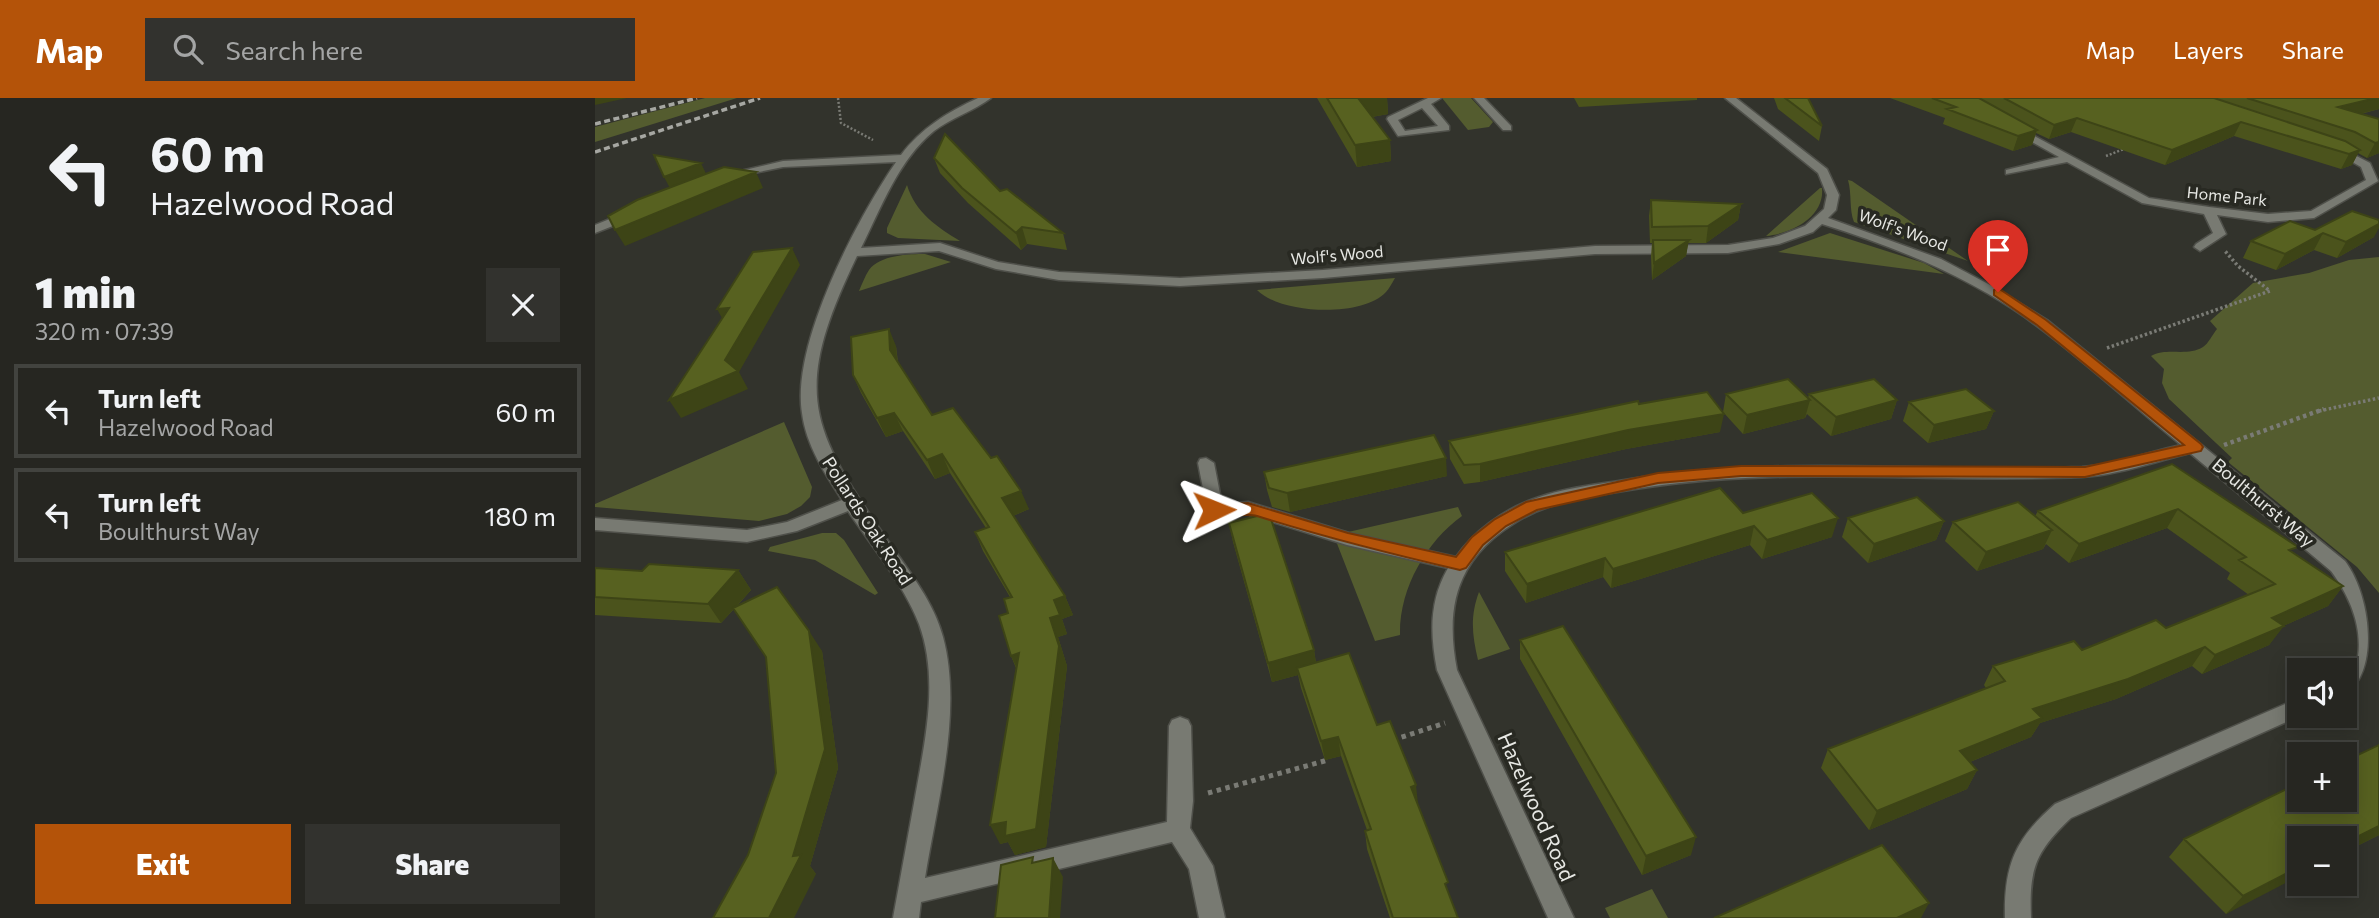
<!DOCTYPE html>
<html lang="en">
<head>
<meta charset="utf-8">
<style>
	:root { --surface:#262621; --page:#32322e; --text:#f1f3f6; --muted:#a4a5a5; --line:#42433f; --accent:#b45309 }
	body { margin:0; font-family:Commissioner,sans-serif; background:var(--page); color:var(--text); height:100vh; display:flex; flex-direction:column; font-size:26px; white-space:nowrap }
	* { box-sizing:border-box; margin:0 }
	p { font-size:23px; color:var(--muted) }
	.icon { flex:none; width:38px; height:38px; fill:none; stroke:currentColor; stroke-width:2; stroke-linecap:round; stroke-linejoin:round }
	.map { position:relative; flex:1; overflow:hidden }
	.panel { display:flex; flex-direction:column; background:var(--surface); width:595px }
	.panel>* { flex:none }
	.banner { background:#262621; color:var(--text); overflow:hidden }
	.fabs { position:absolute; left:1692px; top:560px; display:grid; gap:14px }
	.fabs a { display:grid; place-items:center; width:70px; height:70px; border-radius:0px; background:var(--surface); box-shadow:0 4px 18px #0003,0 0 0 2px var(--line); font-size:35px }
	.pin { position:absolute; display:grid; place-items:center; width:60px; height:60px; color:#fff; margin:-72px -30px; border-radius:50% 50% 50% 0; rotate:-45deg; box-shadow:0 0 7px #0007 }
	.pin .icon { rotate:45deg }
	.me { position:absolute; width:77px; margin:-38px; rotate:88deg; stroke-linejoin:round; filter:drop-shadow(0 0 5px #0008) }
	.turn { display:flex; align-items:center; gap:24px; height:147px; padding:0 35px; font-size:32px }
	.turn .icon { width:91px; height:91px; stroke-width:2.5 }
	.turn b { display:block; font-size:49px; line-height:60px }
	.round { display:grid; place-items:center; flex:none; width:74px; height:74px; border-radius:0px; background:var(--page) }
	.summary { display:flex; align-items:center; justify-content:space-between; height:119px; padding:0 35px }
	h1 { font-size:42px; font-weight:800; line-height:52px }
	.primary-button { display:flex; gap:14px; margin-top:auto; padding:14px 35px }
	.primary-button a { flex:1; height:80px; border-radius:0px; background:var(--accent); color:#fff; font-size:28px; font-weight:800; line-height:80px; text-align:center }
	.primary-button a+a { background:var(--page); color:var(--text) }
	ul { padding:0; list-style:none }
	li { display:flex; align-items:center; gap:21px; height:94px; margin:0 14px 10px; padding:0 21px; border:4px solid var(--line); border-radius:0px }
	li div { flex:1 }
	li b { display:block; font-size:26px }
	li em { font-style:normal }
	header { display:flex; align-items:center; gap:42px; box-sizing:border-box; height:98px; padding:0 35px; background:var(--accent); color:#fff }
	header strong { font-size:33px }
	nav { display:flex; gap:38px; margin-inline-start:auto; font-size:24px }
	.search { width:490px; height:63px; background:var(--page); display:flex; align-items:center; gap:18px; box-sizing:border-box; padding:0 24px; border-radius:0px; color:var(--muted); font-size:26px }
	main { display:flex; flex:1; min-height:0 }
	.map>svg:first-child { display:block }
</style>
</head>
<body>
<header>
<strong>Map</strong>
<div class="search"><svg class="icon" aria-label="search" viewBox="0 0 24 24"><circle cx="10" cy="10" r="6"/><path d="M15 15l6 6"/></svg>Search here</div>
<nav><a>Map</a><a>Layers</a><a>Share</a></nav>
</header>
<main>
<section class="panel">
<div class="banner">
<div class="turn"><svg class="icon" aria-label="left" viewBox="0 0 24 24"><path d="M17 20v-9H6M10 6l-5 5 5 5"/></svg><div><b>60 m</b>Hazelwood Road</div></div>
</div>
<div class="summary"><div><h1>1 min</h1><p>320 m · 07:39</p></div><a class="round"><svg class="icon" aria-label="close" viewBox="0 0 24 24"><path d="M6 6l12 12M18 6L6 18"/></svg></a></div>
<ul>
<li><svg class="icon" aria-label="left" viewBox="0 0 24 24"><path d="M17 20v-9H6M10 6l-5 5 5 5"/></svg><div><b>Turn left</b><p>Hazelwood Road</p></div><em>60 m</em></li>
<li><svg class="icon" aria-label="left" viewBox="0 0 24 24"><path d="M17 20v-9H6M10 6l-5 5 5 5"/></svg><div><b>Turn left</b><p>Boulthurst Way</p></div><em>180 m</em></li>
</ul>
<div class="primary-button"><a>Exit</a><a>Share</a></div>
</section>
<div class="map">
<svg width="1784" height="820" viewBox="0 0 1784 820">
	<rect width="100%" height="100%" fill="#32332c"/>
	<path fill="#545c2f" d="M110 0H142L0 44V29Z
		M847 0H876L898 24 894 29 873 32Z
		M1253 82 1257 83 1373 163 1259 124C1254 112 1257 96 1253 82Z
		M312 87C320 114 342 129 365 143L303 140 292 135V130Z
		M1225 90H1227C1230 119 1196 136 1171 138Z
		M1235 135 1329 165 1349 176 1183 154Z
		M330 156 356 164 264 193C267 186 270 178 274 172 285 157 313 156 330 156Z
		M1784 159V495L1762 469 1633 364 1637 360 1574 301 1567 285 1569 271 1556 258C1572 249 1592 259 1608 249 1613 246 1618 236 1622 231L1615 223 1658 185 1714 175 1754 162Z
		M800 180C797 185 794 191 791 194 767 220 685 216 662 192Z
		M189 324 217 389 215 399 206 408 192 416 164 423 0 409V406Z
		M863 409 867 418C831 444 804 491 805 537L780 543 741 443 753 434Z
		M227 435H241L249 442 283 495 280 497 220 462 173 453 175 449Z
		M884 494 915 551 883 562C877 537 875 518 884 494Z
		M1057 791 1073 820H1015L1010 810Z"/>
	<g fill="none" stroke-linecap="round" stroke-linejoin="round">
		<g stroke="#4f504a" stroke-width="3">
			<path id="minor" d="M383 0H396C379 13 356 20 339 33 304 61 286 110 266 150L345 145 403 164 464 174 585 180 728 172 1000 148 1133 147 1178 140 1210 128 1229 111 1232 97 1223 75 1130 0H1141L1232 71 1244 97 1241 112 1233 120 1346 161 1397 188 1452 222 1750 463C1777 499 1784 576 1750 596V578L1760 572C1771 537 1757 501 1736 473L1595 355C1563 363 1519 378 1487 379 1334 386 1180 366 1028 393 989 400 951 404 918 426 861 462 850 510 862 572L979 820H953L842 572C835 536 834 503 853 470L752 447 652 416H613L603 365 605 361 611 360 619 365 627 406 653 404 754 435 861 459C879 433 907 413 936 402 966 390 999 387 1030 382 1181 356 1334 375 1487 369 1519 367 1554 354 1586 347 1538 308 1492 265 1442 228 1378 180 1303 150 1227 126L1218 134 1184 146 1133 155 1000 156 728 180 585 188 464 182 401 171 344 153 262 158C197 293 212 328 296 447 316 476 339 505 348 539 368 613 342 705 330 780L572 724 574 628 577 622 585 619 593 622 596 628 598 703 595 730 618 768 630 820H604L594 771 577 744 326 804 324 820H298C305 782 312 743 319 705 329 647 345 583 324 526 308 485 277 449 253 413L202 433 152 444 0 432V420L152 432 192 424 247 402C230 376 211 347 207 315 196 246 262 121 301 64L188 69 130 81 124 78 188 63 306 57C326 30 353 14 383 0Z
				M833 0H846L836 6 854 28V32L803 38 792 21 793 19ZM827 10 843 28 810 33 803 22Z
				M879 0H889L916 28V32H908Z
				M1419 27 1554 100 1614 109 1673 116 1716 113 1771 82 1766 69 1738 53V49L1742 48 1775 65 1783 83 1719 120 1673 124 1622 117 1631 136 1605 153 1599 149 1601 146 1618 135 1609 116 1547 105 1472 64 1411 76V72L1464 59 1415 32 1414 30Z
				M39 111 45 115 43 118 0 135V127Z
				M1704 600 1705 618 1476 720C1440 754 1434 771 1436 820H1410C1409 767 1420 741 1460 706Z"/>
		</g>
		<path stroke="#7a7b75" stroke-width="2.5" stroke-dasharray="2 2" stroke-linecap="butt" d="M243 0 246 25 278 42
			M1511 58 1529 51"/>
		<path stroke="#7a7b75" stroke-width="3.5" stroke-dasharray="2.5 2.5" stroke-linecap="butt" d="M1512 250 1675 193 1643 168 1630 153
			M1724 313 1784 300"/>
		<path stroke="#7a7b75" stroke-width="4.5" stroke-dasharray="3.5 3.5" stroke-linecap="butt" d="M1629 347 1729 311"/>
		<path stroke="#7a7b75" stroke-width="5" stroke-dasharray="4.5 4.5" stroke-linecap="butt" d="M798 642 850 625
			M613 695 733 662"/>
		<use href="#minor" fill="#787a72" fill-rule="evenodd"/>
		<path stroke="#a6a7a2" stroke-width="3.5" stroke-dasharray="6 3.5" stroke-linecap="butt" d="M0 26 102 0
			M0 54 165 0"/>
	</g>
	<path fill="#4b531c" d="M722 0H792L793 16 777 19 795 42 796 63 762 69Z
		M979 0H1102V2L984 9Z
		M1179 0H1213L1227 28 1224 43 1183 11Z
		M1295 0H1784V11L1766 16 1784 21V55L1772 60 1763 55 1757 67 1746 71 1639 38 1570 67 1476 34 1454 41 1441 35 1437 47 1418 53 1348 26 1350 20Z
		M339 60 405 93 468 135 472 152 432 146 426 152 373 105 345 75Z
		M1056 102 1146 106 1143 122 1111 145H1093L1091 158 1057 182 1056 158 1057 145H1055L1054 118Z
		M1720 132 1779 139 1742 160 1719 152 1681 172 1648 160 1656 143Z
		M301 248 303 264 337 317 434 411 418 418 470 498 478 517 467 521 472 536 463 539 472 568 451 749 420 757 413 744 405 746 421 570 416 558 413 515 415 499 388 453 380 434 391 430 355 375 340 381 308 333 291 339 266 295 258 277Z
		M1131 296 1213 300 1214 296 1302 302 1296 321 1236 338 1212 316 1210 320 1148 336 1128 314Z
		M1314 304 1399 313 1391 331 1333 345 1308 323Z
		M1044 306 1125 334 1031 351 885 384 869 386 855 361 854 343Z
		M1577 366 1698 455 1748 488 1733 508 1688 528 1674 547 1607 576 1597 568 1521 601 1445 625 1436 639 1375 664 1382 672 1372 691 1274 732 1226 670 1233 651 1391 590 1389 587 1398 568 1487 552 1571 530 1654 497 1632 481 1635 475 1572 430 1474 465 1451 446 1448 451 1382 473 1350 443 1358 424 1440 418 1443 413Z
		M669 374 852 378 695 414 677 409 672 392Z
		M1148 415 1237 439 1167 461 1155 447 1016 490 1008 479 931 505 910 473V454Z
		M1253 420 1349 423 1341 442 1273 465 1247 439Z
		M634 425 719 552 721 565 782 627 822 704 854 796 863 820H795L772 751 770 733 772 732 746 658 730 662 706 590 703 577 677 584 638 444Z
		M0 470 47 473 143 472 156 492 141 509 227 553 243 670 215 768 221 776 153 757 181 675 171 559 139 511 126 525 0 517Z
		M925 542 1096 757 1047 777 925 561Z
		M1784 647V737L1750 754V740L1631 816 1574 759 1589 741Z"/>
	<path fill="#3d4416" d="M0 0H32L0 7Z
		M763 0H792L793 16 765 21Z
		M1781 0H1784V11L1736 23 1743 9Z
		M1482 20 1476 34 1454 41 1459 27Z
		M1646 24 1639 38 1570 67 1577 52Z
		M1442 32 1437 47 1418 53 1423 38Z
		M795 42 796 63 762 69 760 47Z
		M1784 44V55L1772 60 1780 45Z
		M1765 52 1757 67 1746 71 1754 56Z
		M106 65 113 80 77 94 69 79Z
		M161 74 168 90 30 148 20 132Z
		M1146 106 1143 122 1111 145 1113 128Z
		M1784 126V130L1779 139 1742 160 1751 144Z
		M427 129 432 146 426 152 421 135Z
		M1728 135 1719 152 1681 172 1690 156Z
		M1094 142 1091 158 1057 182 1059 165Z
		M197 150 205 167 144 274 153 291 86 320 74 302 130 262Z
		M134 210 132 229 122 211Z
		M294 231 301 248 303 270 295 252Z
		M1215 302 1210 320 1148 336 1152 317Z
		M1302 302 1296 321 1236 338 1241 319Z
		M1399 313 1391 331 1333 345 1339 327Z
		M299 315 308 333 291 339 282 320Z
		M1129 316 1125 334 1031 351 885 384V366L1033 332Z
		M347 356 355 375 340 381 332 362Z
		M851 360 852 378 695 414 692 395Z
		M426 393 434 411 415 419 407 400Z
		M1583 411 1572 430 1474 465 1484 446Z
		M1243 420 1237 439 1167 461 1172 442Z
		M1349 423 1341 442 1273 465 1279 446Z
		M1159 428 1155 447 1016 490 1018 471Z
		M1457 432 1448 451 1382 473 1391 454Z
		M1010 460 1008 479 931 505 932 486Z
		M143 472 156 492 126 525 113 506Z
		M1748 488 1733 508 1668 537 1689 528 1674 547 1607 576 1620 557 1677 520Z
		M470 498 478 517 467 521 472 536 463 539 472 568 451 749 420 757 413 744 405 746 395 727 411 724 459 502Z
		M214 533 227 553 243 670 215 768 221 776 199 820H174L198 758Z
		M1610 549 1597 568 1521 601 1445 625 1436 639 1355 672 1365 653 1438 611Z
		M719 552 722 572 702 570 703 577 677 584 673 565Z
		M424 555 425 577 416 558Z
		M743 639 746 658 730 662 726 643Z
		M1382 672 1372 691 1274 732 1282 713Z
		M821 687 823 706 816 689Z
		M1784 728V737L1750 754V745Z
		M1101 739 1096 757 1047 777 1051 758Z
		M458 760 468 779 465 820H454Z
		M1704 769V778L1631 816 1648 798Z
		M1334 805 1326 820H1302Z"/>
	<path fill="#576120" stroke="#3d4416" stroke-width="2" d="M732 0H765H763L795 42 760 47Z
		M1190 0H1213L1227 28Z
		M1337 0H1384L1442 32 1423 38 1352 11 1361 9Z
		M1409 0H1619L1750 43 1765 52 1754 56 1646 24 1577 52 1482 20 1459 27Z
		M1652 0H1781L1743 9 1784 21V44L1780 45 1760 34Z
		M350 36 405 93 412 91 468 135 427 129 421 135 367 90 339 60Z
		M59 57 106 65 69 79Z
		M129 69 161 74 20 132 13 118 42 102Z
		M1056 102 1146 106 1113 128 1057 129Z
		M1757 113 1784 122V126L1751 144 1728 135 1690 156 1656 143 1695 123 1720 132Z
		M1058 142H1094L1059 165Z
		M197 150 130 262 143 273 74 302 134 210 122 211 158 154Z
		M294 231 295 252 337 317 358 310 396 360 402 358 426 393 407 400 470 498 459 502 465 517 455 520 464 548 441 731 410 738 411 724 395 727 424 555 416 558 404 518 413 515 409 501 417 499 380 434 394 429 347 356 332 362 299 315 282 320 258 277 256 239Z
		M1193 281 1215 302 1152 317 1131 296Z
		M1279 281 1302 302 1241 319 1214 296Z
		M1371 291 1399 313 1339 327 1314 304Z
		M1112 294 1129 316 1033 332 885 366 869 367 854 343 1043 303 1044 306Z
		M839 337 851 360 692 395 674 390 669 374Z
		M1577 366 1703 449 1694 452 1748 488 1677 520 1689 528 1620 557 1610 549 1533 581 1438 611 1447 620 1365 653 1382 672 1282 713 1233 651 1410 583 1398 568 1479 543 1487 552 1561 522 1571 530 1680 486 1644 462 1651 459 1583 411 1484 446 1443 413Z
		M1125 390 1148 415 1217 395 1243 420 1172 442 1159 428 1018 471 1010 460 932 486 910 454Z
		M1322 399 1349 423 1279 446 1253 420Z
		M1423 404 1457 432 1391 454 1358 424Z
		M674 415 719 552 673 565 634 425Z
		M54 466 143 472 113 506 0 499V470L47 473Z
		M182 489 214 533 230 651 198 758 206 757 174 820H118L153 757 181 675 171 559 138 510Z
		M968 528 1101 739 1051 758 925 542Z
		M754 555 782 627 795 623 821 687 816 689 853 784 850 786 863 820H798L770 733 776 731 743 639 726 643 702 570Z
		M1784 647V728L1750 745V740H1704V769L1648 798 1589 741 1704 685V702H1750V663Z
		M1287 747 1334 805 1302 820H1119Z
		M438 759 437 765 458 760 454 820H400L406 767Z"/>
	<path fill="#b45309" stroke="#753606" stroke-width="2" d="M1403 190 1451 222 1606 346 1608 349 1606 353 1490 379 1146 378 1063 385 942 412 911 428 888 447 871 470 865 472C796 456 729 439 662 418 648 414 620 423 611 412L619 407 653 405 753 435 861 459 877 439 900 421 931 404 1063 375 1146 368 1490 369 1589 347 1442 227 1399 197V192Z"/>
	<g text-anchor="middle" stroke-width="7" stroke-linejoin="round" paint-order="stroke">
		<g font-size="16" fill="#e7e8e4" stroke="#282922">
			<text transform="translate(1632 98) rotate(6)" y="6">Home Park</text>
			<text transform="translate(1308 132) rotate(20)" y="6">Wolf's Wood</text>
			<text transform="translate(742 157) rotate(-5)" y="6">Wolf's Wood</text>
		</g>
		<g font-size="18" fill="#e7e8e4" stroke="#282922">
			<text transform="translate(1668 405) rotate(40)" y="6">Boulthurst Way</text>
			<text transform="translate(272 423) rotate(57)" y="6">Pollards Oak Road</text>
		</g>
		<g font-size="21" fill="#e7e8e4" stroke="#282922">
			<text transform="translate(941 709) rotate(66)" y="7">Hazelwood Road</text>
		</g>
	</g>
</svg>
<div class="fabs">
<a><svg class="icon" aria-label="sound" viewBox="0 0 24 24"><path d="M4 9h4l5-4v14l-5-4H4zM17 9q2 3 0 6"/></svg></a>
<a>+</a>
<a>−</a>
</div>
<div class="pin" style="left:1403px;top:194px;background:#d93025"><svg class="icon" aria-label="arrive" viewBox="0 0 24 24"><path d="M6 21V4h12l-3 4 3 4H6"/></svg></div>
<svg class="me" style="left:619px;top:412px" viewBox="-20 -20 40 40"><path d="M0-17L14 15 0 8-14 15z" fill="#b45309" stroke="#fff" stroke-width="4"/></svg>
</div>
</main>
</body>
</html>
